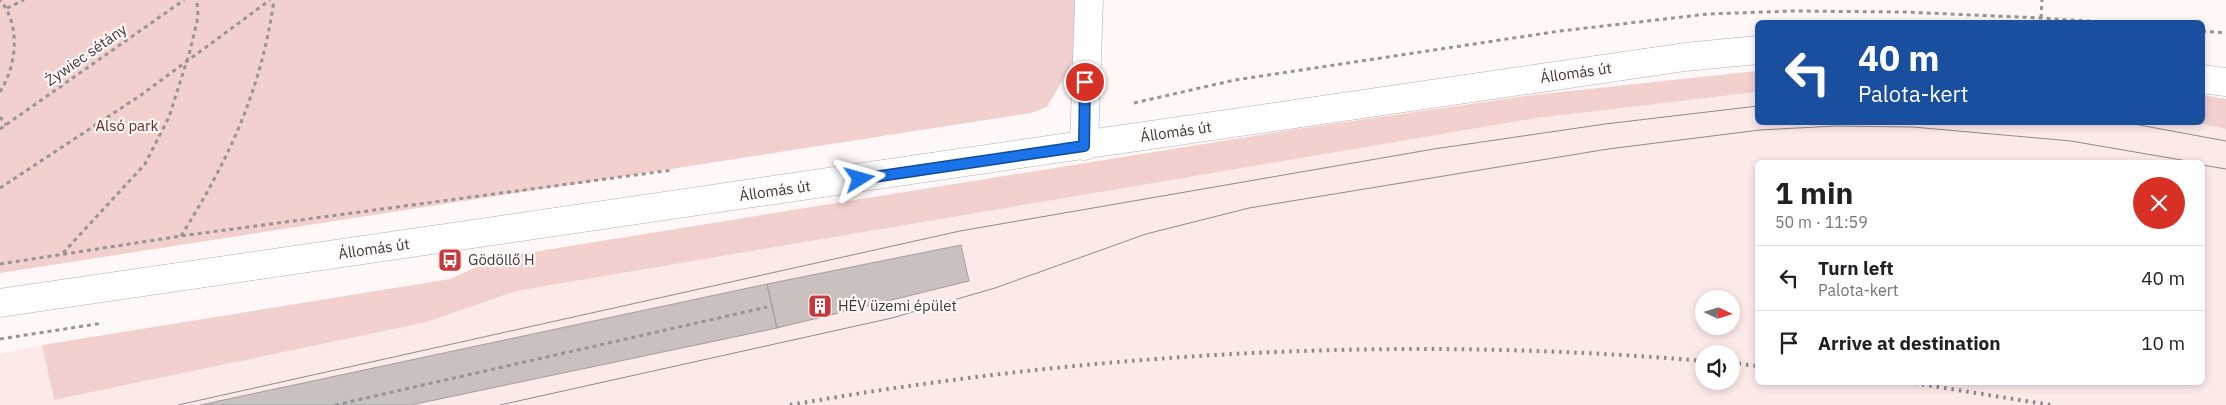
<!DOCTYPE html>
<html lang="en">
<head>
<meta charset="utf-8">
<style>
	:root { --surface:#fff; --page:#f2f2f2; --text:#202124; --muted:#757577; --line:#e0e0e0 }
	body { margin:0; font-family:"IBM Plex Sans",sans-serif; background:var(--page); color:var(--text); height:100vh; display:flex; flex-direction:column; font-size:19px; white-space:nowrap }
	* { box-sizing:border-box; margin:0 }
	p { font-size:16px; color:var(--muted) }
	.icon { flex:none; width:28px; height:28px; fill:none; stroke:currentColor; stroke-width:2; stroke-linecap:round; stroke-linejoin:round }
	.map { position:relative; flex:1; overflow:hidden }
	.details { position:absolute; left:1755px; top:160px; width:450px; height:225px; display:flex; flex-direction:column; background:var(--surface); border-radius:8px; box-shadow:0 2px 8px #0003 }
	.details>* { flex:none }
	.top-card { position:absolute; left:1755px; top:20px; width:450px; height:105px; border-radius:8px; box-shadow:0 2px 8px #0003; background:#1a4fa0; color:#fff; overflow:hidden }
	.needle { width:32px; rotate:94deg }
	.controls { position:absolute; left:1695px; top:290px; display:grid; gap:10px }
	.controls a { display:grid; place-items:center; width:45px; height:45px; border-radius:50%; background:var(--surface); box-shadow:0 2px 8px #0003; font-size:25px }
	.pin { position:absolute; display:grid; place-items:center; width:42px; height:42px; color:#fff; margin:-21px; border:2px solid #fff; border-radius:50%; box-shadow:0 1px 5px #0007 }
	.me { position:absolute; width:55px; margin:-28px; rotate:82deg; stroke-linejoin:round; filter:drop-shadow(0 0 4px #0008) }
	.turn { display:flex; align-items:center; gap:18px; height:105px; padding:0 20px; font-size:22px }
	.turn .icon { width:65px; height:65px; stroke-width:2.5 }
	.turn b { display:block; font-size:35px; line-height:42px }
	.round { display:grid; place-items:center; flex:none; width:52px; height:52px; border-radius:26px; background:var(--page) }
	.summary { display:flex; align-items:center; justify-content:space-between; height:85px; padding:0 20px }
	h1 { font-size:30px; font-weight:800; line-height:38px }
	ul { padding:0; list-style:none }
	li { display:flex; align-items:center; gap:15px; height:65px; padding:0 20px; border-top:1px solid var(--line) }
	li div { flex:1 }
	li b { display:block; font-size:19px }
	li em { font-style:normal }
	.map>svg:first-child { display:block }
</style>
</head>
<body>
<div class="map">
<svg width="2226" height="405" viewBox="0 0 2226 405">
	<rect width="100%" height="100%" fill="#fff8f7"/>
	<path fill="#fceae9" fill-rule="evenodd" d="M1757 92 1758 122H2197L2226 129V405H0V354L42 345 54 400 427 322 516 291 1537 118ZM1758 162H2202V382H1758ZM1704 299H1731V326H1704ZM1704 354H1731V381H1704Z"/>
	<path fill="#f2d0ce" d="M0 0H1077L1073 62 1047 107 1031 113 0 273Z
		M1757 71V92L1537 118 516 291 427 322 54 400 42 345 450 279 496 258 1290 130 1533 95Z
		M2203 95 2226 99V129L2197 123 2202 122Z"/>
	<path fill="#c8c1c0" stroke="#a59e9d" d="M961 245 969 281 777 328 767 284Z
		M767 284 777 328 411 405H200Z"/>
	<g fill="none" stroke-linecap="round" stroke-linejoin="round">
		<g stroke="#b5adad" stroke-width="29">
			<path id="minor" d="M1084 146 1089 0"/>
		</g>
		<g stroke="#b5adad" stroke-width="29">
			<path id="secondary" d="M2202 79 2226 82
				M0 303 1685 57 1758 50"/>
		</g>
		<path stroke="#999493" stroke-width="3" stroke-dasharray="4 4" stroke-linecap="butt" d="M7 8 24 0
			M2041 18 2042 0
			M2202 31 2226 33
			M0 92C17 65 21 25 0 0
			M1134 103 1235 80 1560 31 1708 14 1793 11 1904 12 2041 18 2101 22
			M0 117 6 125
			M0 129 184 0
			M0 188 141 95 270 0
			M181 236C229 159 261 91 274 0
			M63 253 145 164 169 117 190 51 198 17 197 0
			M0 264 181 236 673 170
			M0 339 103 323
			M335 405 767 307"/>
		<use href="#minor" stroke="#fff" stroke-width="28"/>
		<use href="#secondary" stroke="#fff" stroke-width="28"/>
		<path stroke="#8f8a89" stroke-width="1" d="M2123 122 2226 141
			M2202 165 2226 169
			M178 405 960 231 1434 149 1605 124 1758 106
			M500 405 892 318 995 288 1146 234 1249 208 1608 149 1760 130 1835 126 1913 127 2071 141 2193 162"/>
		<path stroke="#8f8a89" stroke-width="4" stroke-dasharray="2.5 5" stroke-linecap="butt" d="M1731 363 1758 366
			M1907 382 2051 405
			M790 405C1091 352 1399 335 1704 361"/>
	</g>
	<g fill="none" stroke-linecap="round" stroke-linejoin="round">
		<g stroke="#114b97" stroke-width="12">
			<path id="route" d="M860 179 1084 146 1085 82"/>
		</g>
		<use href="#route" stroke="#1a73e8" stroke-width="9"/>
	</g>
	<defs>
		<g id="bus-square" transform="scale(1.25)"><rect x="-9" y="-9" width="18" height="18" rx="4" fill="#c7383d" stroke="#fff8f7"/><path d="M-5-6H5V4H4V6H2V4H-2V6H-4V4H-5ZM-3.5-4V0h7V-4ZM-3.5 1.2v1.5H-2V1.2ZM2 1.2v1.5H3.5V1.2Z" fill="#fff"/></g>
		<g id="building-square" transform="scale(1.25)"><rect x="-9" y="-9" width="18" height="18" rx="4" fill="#c7383d" stroke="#fff8f7"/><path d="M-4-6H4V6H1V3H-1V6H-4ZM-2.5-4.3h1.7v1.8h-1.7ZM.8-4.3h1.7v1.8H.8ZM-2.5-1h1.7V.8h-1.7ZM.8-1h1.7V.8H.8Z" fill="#fff"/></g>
	</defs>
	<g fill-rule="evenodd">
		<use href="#bus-square" x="450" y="260"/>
		<use href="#building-square" x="820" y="306"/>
	</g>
	<g text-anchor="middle" stroke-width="4.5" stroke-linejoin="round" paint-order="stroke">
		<g font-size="15" fill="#3e3b3a" stroke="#fff8f7">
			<text transform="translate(86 55) rotate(-35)" y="5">Żywiec sétány</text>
			<text transform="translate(1576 73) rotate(-8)" y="5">Állomás út</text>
			<text transform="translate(1176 132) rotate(-8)" y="5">Állomás út</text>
			<text transform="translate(775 191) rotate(-8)" y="5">Állomás út</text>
			<text transform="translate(374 249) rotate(-8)" y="5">Állomás út</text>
		</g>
		<g font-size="15" fill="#652a28" stroke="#fff8f7">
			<text x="127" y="131">Alsó park</text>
		</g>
		<g font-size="15" fill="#3e3b3a" stroke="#fff8f7" text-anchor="start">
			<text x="468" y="265">Gödöllő H</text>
			<text x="838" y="311">HÉV üzemi épület</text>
		</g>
	</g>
</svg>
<div class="controls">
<a><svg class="needle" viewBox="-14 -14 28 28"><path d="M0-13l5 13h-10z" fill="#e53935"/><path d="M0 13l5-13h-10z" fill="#757577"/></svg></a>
<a><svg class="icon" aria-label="sound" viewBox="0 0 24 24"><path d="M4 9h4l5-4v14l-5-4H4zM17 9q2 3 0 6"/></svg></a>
</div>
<div class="pin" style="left:1085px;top:82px;background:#d93025"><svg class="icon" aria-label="arrive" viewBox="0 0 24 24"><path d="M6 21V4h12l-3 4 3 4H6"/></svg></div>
<svg class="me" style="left:860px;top:179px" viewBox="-20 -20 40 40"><path d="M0-17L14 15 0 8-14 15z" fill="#1a73e8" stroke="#fff" stroke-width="4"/></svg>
<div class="top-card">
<div class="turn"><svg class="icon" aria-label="left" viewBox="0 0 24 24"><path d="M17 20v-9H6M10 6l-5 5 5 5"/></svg><div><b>40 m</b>Palota-kert</div></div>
</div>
<section class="details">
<div class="summary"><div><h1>1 min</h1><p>50 m · 11:59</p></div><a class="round" style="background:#d93025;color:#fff"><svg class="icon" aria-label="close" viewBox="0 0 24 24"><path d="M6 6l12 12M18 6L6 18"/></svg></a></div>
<ul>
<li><svg class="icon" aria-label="left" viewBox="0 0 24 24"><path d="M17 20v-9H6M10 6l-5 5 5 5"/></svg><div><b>Turn left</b><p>Palota-kert</p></div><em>40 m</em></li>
<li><svg class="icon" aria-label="arrive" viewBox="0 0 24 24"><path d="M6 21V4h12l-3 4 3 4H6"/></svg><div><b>Arrive at destination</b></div><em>10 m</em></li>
</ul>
</section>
</div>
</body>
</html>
